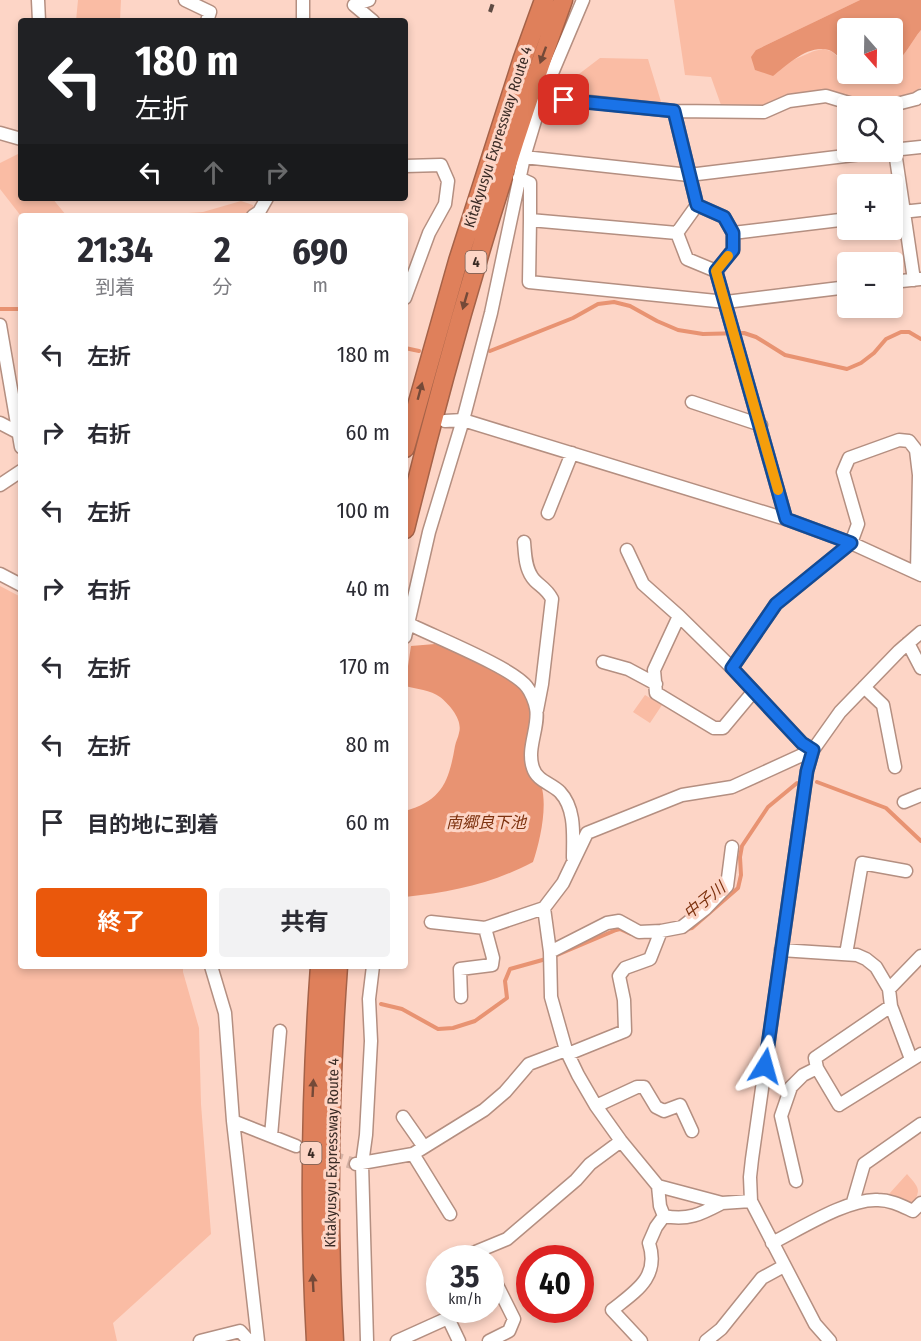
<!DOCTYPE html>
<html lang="ja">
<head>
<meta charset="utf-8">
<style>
	:root { --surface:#fff; --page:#f2f2f3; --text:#2b2b33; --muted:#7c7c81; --accent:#ea580c }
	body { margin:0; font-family:"Fira Sans Condensed","Noto Sans JP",sans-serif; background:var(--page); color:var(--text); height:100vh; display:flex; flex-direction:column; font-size:22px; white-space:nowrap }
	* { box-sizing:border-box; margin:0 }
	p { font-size:20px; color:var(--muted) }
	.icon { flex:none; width:33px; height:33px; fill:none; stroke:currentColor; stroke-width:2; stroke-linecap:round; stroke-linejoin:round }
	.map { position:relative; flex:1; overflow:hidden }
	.sheet { position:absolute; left:18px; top:213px; width:390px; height:756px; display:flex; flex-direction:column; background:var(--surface); border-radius:6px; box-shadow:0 3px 9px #0003 }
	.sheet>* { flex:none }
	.guide { position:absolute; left:18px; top:18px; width:390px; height:183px; border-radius:6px; box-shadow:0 3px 9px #0003; background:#202124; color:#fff; overflow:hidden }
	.needle { width:39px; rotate:160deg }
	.controls { position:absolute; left:837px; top:18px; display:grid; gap:12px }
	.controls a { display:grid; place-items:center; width:66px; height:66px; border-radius:6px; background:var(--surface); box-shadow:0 3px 9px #0003; font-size:30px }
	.speed { position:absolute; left:426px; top:1245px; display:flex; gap:12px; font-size:30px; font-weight:700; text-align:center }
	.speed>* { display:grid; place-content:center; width:78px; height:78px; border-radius:50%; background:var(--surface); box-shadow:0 3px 9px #0003; line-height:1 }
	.speed small { font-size:15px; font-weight:400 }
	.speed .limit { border:9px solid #d22; background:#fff; color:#111 }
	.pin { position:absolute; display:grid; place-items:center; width:51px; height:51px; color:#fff; margin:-26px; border-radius:12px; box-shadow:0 3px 9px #0006 }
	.me { position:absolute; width:66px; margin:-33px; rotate:8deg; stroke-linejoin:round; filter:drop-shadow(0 0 4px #0008) }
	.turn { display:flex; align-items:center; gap:21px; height:126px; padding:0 18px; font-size:27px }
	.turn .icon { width:78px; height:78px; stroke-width:2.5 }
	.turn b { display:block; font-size:42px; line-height:51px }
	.lanes { display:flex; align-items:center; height:57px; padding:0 18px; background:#0003; justify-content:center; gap:30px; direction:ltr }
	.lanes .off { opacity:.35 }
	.eta { display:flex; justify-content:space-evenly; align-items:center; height:102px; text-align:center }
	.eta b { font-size:36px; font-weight:700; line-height:42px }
	.primary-button { display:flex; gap:12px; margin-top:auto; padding:12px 18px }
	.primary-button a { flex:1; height:69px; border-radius:6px; background:var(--accent); color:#fff; font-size:24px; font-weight:700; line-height:69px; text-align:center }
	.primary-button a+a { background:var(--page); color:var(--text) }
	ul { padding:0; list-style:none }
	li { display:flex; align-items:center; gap:18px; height:78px; padding:0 18px }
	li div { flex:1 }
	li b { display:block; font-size:22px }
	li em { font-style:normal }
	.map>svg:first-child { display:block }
</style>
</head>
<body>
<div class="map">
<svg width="921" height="1341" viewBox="0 0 921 1341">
	<rect width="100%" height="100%" fill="#fdd5c6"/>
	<path fill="#fabca4" d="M78 0H121L120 21H76Z
		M674 0H860L756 50 793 60 814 51 823 49 831 51 847 65 848 74H892L893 65C905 57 911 42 921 30V87L914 93 888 99H862L825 90 790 95 763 106 721 105 711 77 685 75Z
		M600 58 648 59 662 105 554 93Z
		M18 154 21 158V198H52L66 215 87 216H21L0 189V163Z
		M241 201 253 205 257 216H144L203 212Z
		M0 586 19 596 21 595V966H183V972L199 1028 201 1104 211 1234 113 1323 117 1341H0Z
		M645 695 662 705 650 723 633 712Z
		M907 1174C920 1189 921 1189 912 1206L889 1194Z"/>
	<path fill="#e89372" d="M860 0H921V30C911 42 905 57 893 65L892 28H848L847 65C842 61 836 53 829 50 808 44 787 65 773 76L755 70 751 57 756 50Z
		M435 644C461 654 526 675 531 707 534 722 523 747 528 761 530 770 538 777 541 785 548 805 540 842 533 862 491 884 452 892 405 897V811C442 801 449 781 455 746 456 741 458 738 459 733 463 720 450 705 440 697 431 690 416 689 405 686L411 646Z"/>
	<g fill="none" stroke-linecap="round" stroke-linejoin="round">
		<path stroke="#e89372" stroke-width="4" d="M0 309H21
			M405 348 419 351
			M490 351 573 318 598 304 614 302 630 306 657 321 678 330 703 334 744 333 756 337 785 355 847 369 861 363 874 353 886 339 901 332H909L921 339
			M817 782 886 808 921 841
			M687 929 692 928 738 888 741 875 740 857 742 846 768 807 797 783
			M557 955 616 930 620 929 631 934
			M381 1004 402 1009 438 1029 453 1028 475 1021 507 998 505 981 510 969 546 959"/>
		<path stroke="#d6b3a6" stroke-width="12" stroke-dasharray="12 6" stroke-linecap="butt" d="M296 1146 355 1164"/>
		<g stroke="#b48f81" stroke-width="15">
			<path id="minor" d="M38 0 39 21
				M185 0 210 12 207 21
				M369 0 354 5 373 21
				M303 19V0
				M542 97 674 111 764 112 789 101 826 96 859 106
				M875 106H889
				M889 106 916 99 921 96
				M674 111 697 205
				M892 131 914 280
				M0 133 21 139
				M892 150 921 147
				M524 157 689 175 878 152
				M405 166 441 165 448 181 445 204 429 233 405 298
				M519 178 530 183V220
				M697 205 724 217 733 233V250L716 271 687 259 677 233Z
				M892 213 921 210
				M253 216 259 212 267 198
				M677 233 530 220 529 282 726 302 848 287
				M733 233 848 219
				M716 271 786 519
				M892 282 920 279
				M0 325 21 447
				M692 402 761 425
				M445 421 463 420 786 519 851 543 921 575
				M0 423 21 434
				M0 485 21 471
				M548 513 572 453
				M524 542C525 553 525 567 532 577 537 585 546 587 552 599L542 684 537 710
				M627 550 643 584 679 616
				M0 574 21 585
				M405 622C430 635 514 668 527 687 531 692 535 702 536 708 540 726 526 748 533 768 537 781 551 783 560 792 576 809 573 836 573 858
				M405 637 429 532 463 420 491 313 524 157 542 97 583 0
				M908 643 921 668
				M603 662 628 669 656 684
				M732 668 776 604 851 543 858 524 843 472 849 458 899 440 909 441 916 450 919 475 917 572
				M864 687 883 705 895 767
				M753 692 723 728H714L656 693 654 670 679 616 732 668 802 743 813 750
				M904 802 921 795
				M431 922 485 928 544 908
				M781 950 857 955 866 959 876 967 889 989 891 1006 911 1059
				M550 952 607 923 619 921 639 932 661 931 682 927 705 909 727 886 732 847
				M846 954 862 863 906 871
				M211 966 225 1013 233 1121 258 1341
				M889 989 921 956
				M461 997 460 969 492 965 493 958 485 928
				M891 1006 815 1058 817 1068 839 1105 921 1054
				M568 1054 625 1031 624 1000 619 976 625 968 650 959 661 931
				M596 1106 637 1087H644L656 1107 664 1111 680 1105 692 1131
				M403 1117 424 1147
				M233 1121 296 1146
				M271 1136 280 1031
				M413 1154 450 1214
				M356 1164 413 1154 484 1110 505 1092 529 1064 566 1050
				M796 1181 781 1116 791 1087 803 1075 817 1068
				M658 1186 660 1206 664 1216C688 1221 701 1214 722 1203
				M751 1201 722 1203 658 1186 621 1141 596 1106 578 1075 566 1050 551 997 550 952 544 908 563 883 587 833 682 795 732 787 813 750
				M853 1202 864 1164 921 1124
				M772 1243C800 1229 848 1198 878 1200 891 1200 902 1206 913 1211L921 1203
				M461 1258 507 1239 576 1180 590 1164 621 1141
				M200 1341 240 1331 249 1341
				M367 1341 362 1164 366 1135 371 1041 369 999 373 966
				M397 1341 448 1318 459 1341
				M489 1341 509 1331 514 1319 490 1271
				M641 1341 612 1310C636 1291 660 1277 649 1243L656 1227 664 1216
				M706 1341 721 1329 762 1278 784 1266
				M830 1341 815 1324 751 1201 750 1177 752 1159 807 771 813 750 840 712 899 651 921 632"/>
		</g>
		<g stroke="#a56248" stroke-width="21">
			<path id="highway" d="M405 448 458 261 523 58 544 0
				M405 529C449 350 500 173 563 0
				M316 1341C309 1216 311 1091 320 966
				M334 1341C327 1216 329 1091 338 966"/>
		</g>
		<use href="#minor" stroke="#fff" stroke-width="12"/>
		<use href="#highway" stroke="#df805b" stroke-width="18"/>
		<path stroke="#5e4b43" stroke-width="4" stroke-dasharray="8 8" stroke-linecap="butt" d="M490 12 494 0"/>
	</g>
	<defs><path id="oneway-solid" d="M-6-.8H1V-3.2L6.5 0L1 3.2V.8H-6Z" transform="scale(1.5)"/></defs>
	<g fill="#744938">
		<use href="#oneway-solid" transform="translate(543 55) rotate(110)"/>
		<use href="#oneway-solid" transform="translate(465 301) rotate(106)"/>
		<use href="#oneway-solid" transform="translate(420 391) rotate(-75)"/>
		<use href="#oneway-solid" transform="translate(313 1088) rotate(-87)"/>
		<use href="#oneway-solid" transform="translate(313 1283) rotate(-93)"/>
	</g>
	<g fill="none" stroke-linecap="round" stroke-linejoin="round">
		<g stroke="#114b97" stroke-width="15">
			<path id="route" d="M564 100 674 111 697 205 724 217 733 233V250L716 271 786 519 851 543 776 604 732 668 802 743 813 750 807 771 765 1066"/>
		</g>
		<use href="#route" stroke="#1a73e8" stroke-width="10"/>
		<path stroke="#f59e0b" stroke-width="10" d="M728 256 716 271 778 490"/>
	</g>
	<g text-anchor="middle" stroke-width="6" stroke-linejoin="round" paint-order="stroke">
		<g fill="#fdd5c6" stroke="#745e55" stroke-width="1.5">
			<rect x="465.5" y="251" width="21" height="22" rx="4.5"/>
			<rect x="300.5" y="1142" width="21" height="22" rx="4.5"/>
		</g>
		<g font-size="14" font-weight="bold" fill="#3a2b25">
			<text x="476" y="267">4</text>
			<text x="311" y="1158">4</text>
		</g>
		<g font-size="15" fill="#3a2b25" stroke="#fdd5c6">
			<text transform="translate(498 137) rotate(-72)" y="5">Kitakyusyu Expressway Route 4</text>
			<text transform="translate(332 1153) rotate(-89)" y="5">Kitakyusyu Expressway Route 4</text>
		</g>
		<g font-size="16" font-style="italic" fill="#7d320f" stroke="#fdd5c6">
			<text x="486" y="828">南郷良下池</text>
			<text transform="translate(704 900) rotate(-39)" y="6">中子川</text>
		</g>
	</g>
</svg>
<div class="controls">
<a><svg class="needle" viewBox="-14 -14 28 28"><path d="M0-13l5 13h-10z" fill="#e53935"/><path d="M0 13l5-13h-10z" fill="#7c7c81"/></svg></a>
<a><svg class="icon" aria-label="search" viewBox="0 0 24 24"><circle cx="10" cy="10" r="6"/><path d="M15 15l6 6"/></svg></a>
<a>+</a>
<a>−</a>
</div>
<div class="speed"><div>35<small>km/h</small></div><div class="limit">40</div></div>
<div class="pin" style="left:564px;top:100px;background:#d93025"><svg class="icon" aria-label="arrive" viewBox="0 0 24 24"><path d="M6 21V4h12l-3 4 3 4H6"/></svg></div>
<svg class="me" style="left:765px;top:1066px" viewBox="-20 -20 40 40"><path d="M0-17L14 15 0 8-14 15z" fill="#1a73e8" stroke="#fff" stroke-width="4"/></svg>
<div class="guide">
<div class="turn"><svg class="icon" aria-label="left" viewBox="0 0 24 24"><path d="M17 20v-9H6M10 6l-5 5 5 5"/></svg><div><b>180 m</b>左折</div></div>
<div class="lanes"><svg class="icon" aria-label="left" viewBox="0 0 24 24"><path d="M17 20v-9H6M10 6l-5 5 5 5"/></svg><svg class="icon off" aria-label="ahead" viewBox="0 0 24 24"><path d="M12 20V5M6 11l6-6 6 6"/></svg><svg class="icon off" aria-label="right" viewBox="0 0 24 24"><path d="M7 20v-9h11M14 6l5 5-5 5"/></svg></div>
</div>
<section class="sheet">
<div class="eta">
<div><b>21:34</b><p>到着</p></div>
<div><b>2</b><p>分</p></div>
<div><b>690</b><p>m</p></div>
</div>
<ul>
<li><svg class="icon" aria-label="left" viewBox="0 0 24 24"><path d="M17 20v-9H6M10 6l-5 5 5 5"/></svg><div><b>左折</b></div><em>180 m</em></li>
<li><svg class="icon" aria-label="right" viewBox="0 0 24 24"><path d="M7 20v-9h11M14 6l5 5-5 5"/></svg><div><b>右折</b></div><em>60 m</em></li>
<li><svg class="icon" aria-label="left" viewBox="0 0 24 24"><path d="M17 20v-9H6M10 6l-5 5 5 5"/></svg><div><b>左折</b></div><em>100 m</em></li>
<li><svg class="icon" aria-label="right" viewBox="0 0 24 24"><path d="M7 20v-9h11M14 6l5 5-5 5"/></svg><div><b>右折</b></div><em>40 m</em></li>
<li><svg class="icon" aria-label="left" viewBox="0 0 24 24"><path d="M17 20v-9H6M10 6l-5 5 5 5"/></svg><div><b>左折</b></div><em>170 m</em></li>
<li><svg class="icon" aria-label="left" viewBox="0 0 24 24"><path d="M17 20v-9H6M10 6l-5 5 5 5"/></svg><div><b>左折</b></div><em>80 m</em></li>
<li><svg class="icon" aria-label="arrive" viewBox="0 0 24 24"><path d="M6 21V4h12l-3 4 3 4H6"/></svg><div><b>目的地に到着</b></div><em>60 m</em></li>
</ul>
<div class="primary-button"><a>終了</a><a>共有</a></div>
</section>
</div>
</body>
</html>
